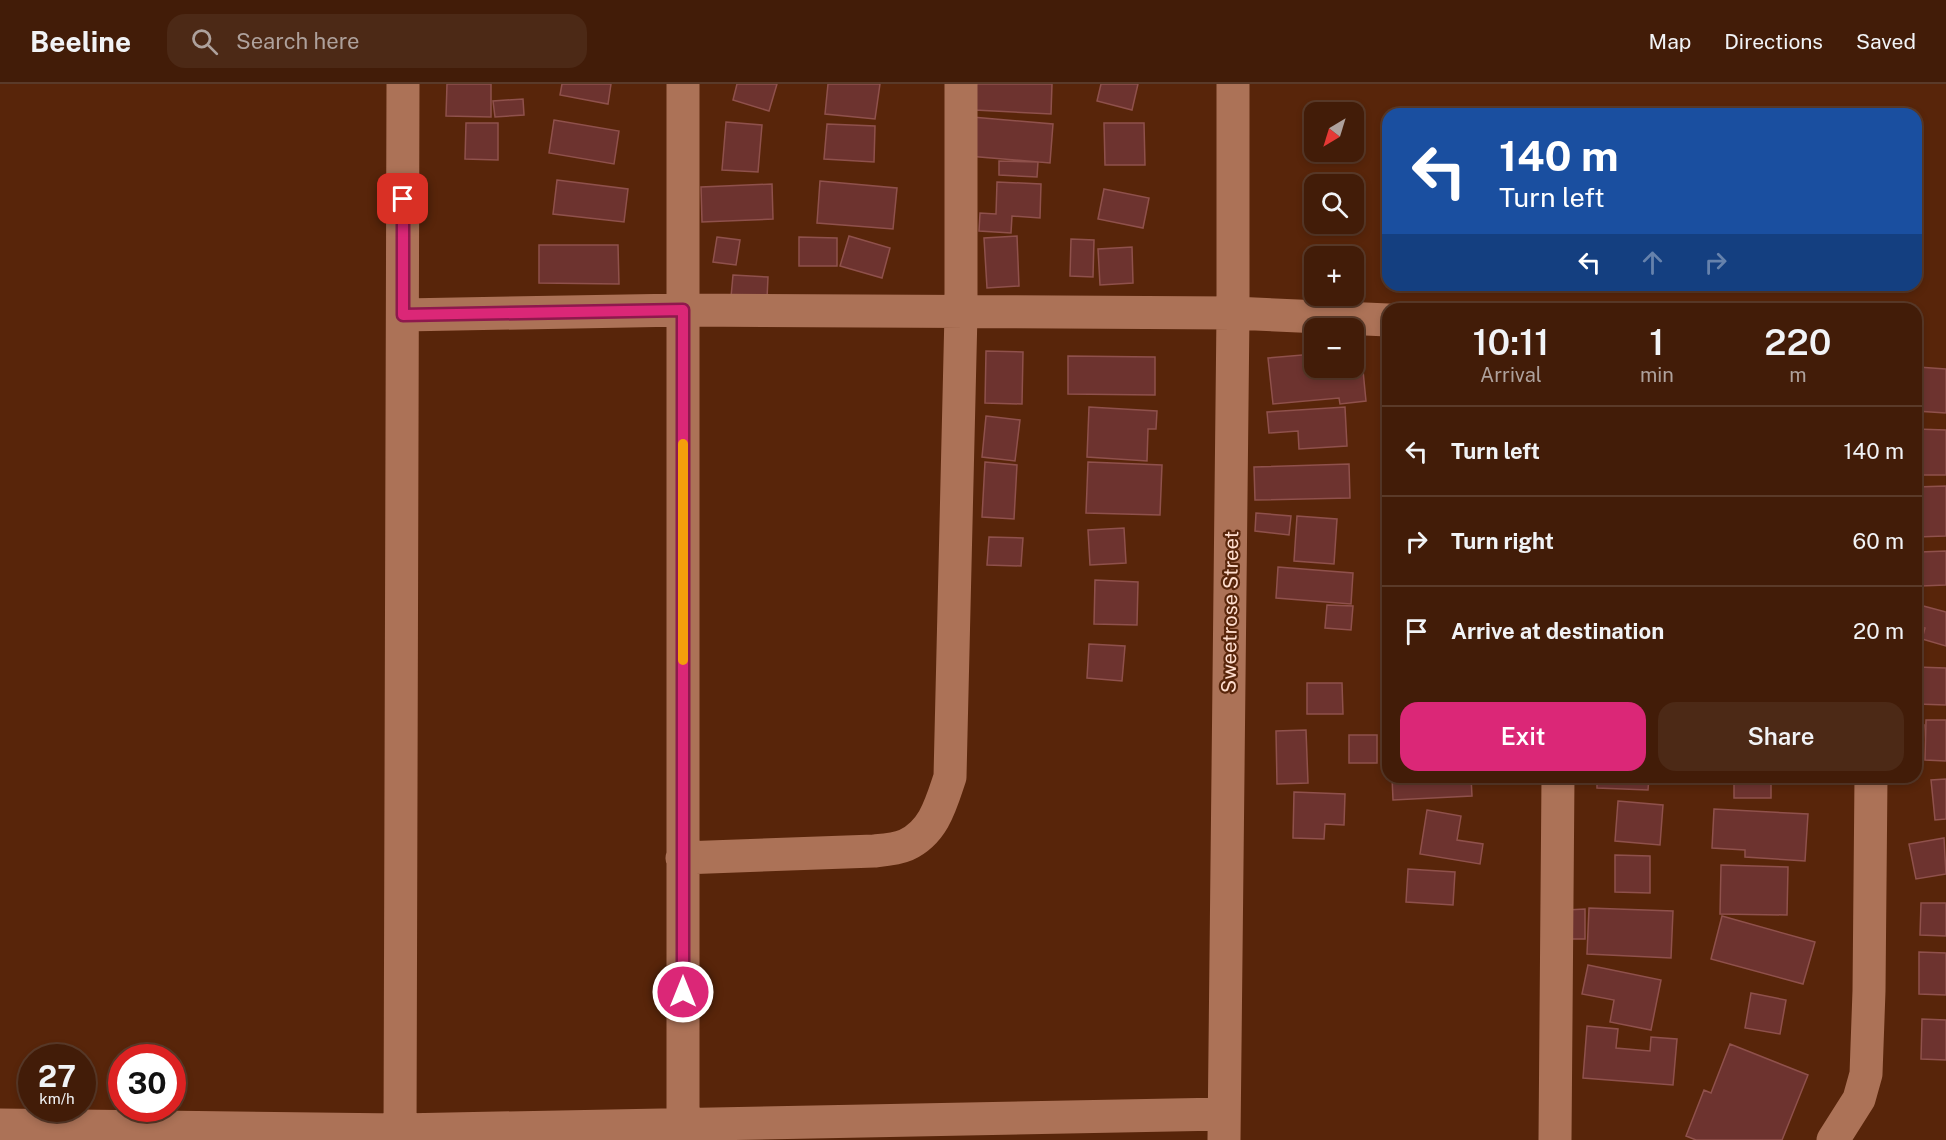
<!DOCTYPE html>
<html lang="en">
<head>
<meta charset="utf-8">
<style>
	:root { --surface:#421c08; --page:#4c2916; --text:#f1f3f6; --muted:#aea19c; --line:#5a3a29; --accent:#db2777 }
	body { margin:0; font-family:"Public Sans",sans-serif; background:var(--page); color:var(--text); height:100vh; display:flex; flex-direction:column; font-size:22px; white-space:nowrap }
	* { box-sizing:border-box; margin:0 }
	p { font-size:20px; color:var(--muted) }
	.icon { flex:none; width:33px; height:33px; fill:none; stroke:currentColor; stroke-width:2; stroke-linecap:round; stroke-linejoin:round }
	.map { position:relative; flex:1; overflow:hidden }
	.panel { position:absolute; left:1382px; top:219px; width:540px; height:480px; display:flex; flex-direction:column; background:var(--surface); border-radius:18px; box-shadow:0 3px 9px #0003,0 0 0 2px var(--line) }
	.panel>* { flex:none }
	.top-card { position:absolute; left:1382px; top:24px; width:540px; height:183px; border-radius:18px; box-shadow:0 3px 9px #0003,0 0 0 2px var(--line); background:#1a4fa0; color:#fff; overflow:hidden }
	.needle { width:39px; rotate:218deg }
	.tools { position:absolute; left:1304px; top:18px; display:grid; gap:12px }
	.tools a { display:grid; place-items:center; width:60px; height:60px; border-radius:12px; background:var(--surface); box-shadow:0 3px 9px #0003,0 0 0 2px var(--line); font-size:30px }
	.speed { position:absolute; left:18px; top:960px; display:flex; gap:12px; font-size:30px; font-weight:700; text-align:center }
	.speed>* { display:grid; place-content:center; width:78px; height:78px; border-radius:50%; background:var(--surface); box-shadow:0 3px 9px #0003,0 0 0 2px var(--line); line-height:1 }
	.speed small { font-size:15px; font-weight:400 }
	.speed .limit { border:9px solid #d22; background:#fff; color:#111 }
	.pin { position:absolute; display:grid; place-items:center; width:51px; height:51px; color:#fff; margin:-26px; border-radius:12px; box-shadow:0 3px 9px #0006 }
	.me { position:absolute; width:66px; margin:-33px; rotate:0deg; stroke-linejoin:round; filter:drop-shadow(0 0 4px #0008) }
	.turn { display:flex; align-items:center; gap:21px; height:126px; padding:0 18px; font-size:27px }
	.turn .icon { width:78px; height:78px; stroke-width:2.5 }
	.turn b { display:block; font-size:42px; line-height:51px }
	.lanes { display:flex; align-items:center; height:57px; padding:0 18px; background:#0003; justify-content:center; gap:30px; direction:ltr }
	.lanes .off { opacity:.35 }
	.eta { display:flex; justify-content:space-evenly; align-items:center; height:102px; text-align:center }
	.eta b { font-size:36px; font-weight:600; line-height:42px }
	.button { display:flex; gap:12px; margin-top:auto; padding:12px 18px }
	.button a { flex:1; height:69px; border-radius:18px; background:var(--accent); color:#fff; font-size:24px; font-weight:600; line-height:69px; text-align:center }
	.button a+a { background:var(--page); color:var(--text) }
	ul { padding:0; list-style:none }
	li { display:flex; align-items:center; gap:18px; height:90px; padding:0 18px; border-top:2px solid var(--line) }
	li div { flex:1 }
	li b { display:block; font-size:22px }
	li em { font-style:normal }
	header { display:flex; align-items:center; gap:36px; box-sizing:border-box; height:84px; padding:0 30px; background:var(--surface); border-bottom:2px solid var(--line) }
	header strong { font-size:28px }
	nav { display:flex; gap:33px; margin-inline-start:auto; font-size:21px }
	.search { width:420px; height:54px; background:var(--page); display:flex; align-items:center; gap:15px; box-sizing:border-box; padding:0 21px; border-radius:18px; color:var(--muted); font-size:22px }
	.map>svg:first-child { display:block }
</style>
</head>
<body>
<header>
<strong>Beeline</strong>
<div class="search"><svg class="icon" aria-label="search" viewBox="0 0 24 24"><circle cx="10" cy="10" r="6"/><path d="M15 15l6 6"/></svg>Search here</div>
<nav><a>Map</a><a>Directions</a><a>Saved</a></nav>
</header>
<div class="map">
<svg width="1946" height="1056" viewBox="0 0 1946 1056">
	<rect width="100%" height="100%" fill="#58250a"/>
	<path fill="#6d332f" stroke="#8f514c" stroke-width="1.5" d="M447 0H491V33L446 32Z
		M562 0H611L608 20 560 11Z
		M737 0H777L769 27 733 16Z
		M828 0H880L875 35 825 30Z
		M976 0H1052L1051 30 975 26Z
		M1101 0H1138L1132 26 1097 17Z
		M523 15 524 31 495 33 493 17Z
		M972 33 1053 40 1050 79 968 72Z
		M554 36 619 47 614 80 549 69Z
		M726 38 762 41 758 88 722 86Z
		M466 39H498V76L465 75Z
		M1104 39H1144L1145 81H1105Z
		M827 40 875 42 874 78 824 75Z
		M999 77 1038 78 1037 93 999 91Z
		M557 96 628 105 624 138 553 130Z
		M820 97 897 104 893 145 817 139Z
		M997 98 1041 100 1040 134 1012 132 1011 149 979 147 980 129 996 130Z
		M772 100 773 135 702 138 701 103Z
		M1104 105 1149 114 1143 144 1098 135Z
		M849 152 890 164 882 194 840 182Z
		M1017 152 1019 202 987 204 984 154Z
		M717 153 740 156 736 181 713 178Z
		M799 153 837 154V182H799Z
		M1071 155 1094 156 1093 193 1070 192Z
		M539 161H618L619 200 539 199Z
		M1132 163 1133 199 1100 201 1098 165Z
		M733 191 768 193 767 215 731 213Z
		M1353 266H1361L1366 317 1340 320 1339 314 1273 320 1268 274 1314 270V284H1353Z
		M986 267 1023 268 1022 320 985 319Z
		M1068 272 1155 273V311L1068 310Z
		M1918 283 1946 285V329L1916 327Z
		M1089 323 1157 327 1156 345H1148L1147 377 1087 373Z
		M1345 323 1347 362 1299 365 1298 347 1269 349 1267 328Z
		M986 332 1020 336 1015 377 982 373Z
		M1916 345 1946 346V391H1916Z
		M985 378 1017 381 1014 435 982 433Z
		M1088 378 1162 381 1160 431 1086 429Z
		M1349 380 1350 414 1255 416 1254 383Z
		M1946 402V452L1916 453V403Z
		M1256 429 1291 432 1289 451 1255 447Z
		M1297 432 1337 435 1334 480 1294 477Z
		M1124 444 1126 479 1090 481 1088 446Z
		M989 453 1023 454 1021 482 987 481Z
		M1946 467V501L1921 502 1920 468Z
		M1278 483 1353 489 1351 520 1276 514Z
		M1095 496 1138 498 1137 541 1094 540Z
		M1916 520 1946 528V562L1922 555 1925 544 1916 542Z
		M1327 521 1353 522 1351 546 1325 544Z
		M1089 560 1125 562 1122 597 1087 594Z
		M1917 583 1946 584V621L1917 620Z
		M1307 599H1342L1343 630H1307Z
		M1388 632V653L1384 652Z
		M1926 636H1946V677L1925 676Z
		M1916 640 1924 641 1923 662H1916Z
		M1306 646 1308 699 1277 700 1276 647Z
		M1349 651H1377V679H1349Z
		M1392 693H1471L1472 712 1393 716Z
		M1597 693H1649L1648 706 1597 704Z
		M1734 693H1771V714H1734Z
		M1946 695V735L1935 736 1931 696Z
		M1294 708 1345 710 1344 741 1325 740 1324 755 1293 754Z
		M1618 717 1663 721 1660 761 1615 757Z
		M1714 725 1808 730 1805 777 1745 773V766L1712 764Z
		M1427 726 1461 732 1457 756 1483 760 1480 780 1420 770Z
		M1944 754 1946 790 1916 795 1909 760Z
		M1615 771 1650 772V809L1615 808Z
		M1721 781 1788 783 1787 831 1720 830Z
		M1408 785 1455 788 1453 821 1406 818Z
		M1921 819H1946V852L1920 851Z
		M1589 824 1673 827 1671 874 1587 870Z
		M1585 825V855H1567L1566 826Z
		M1722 832 1815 858 1803 900 1711 875Z
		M1919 868 1946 869V911L1919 910Z
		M1588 881 1661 896 1651 946 1610 938 1614 916 1582 910Z
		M1751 909 1786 916 1780 950 1745 944Z
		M1922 935 1946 936V976L1921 975Z
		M1587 942 1618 945 1616 964 1650 967 1651 953 1677 955 1673 1001 1583 994Z
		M1730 960 1808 991 1782 1056H1696L1686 1052 1704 1006 1711 1009Z"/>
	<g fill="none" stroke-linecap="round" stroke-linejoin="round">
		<path stroke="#ac7257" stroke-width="33" d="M683 0V1056
			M403 231 683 226 1233 229 1388 236
			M682 774 874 767C884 766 897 765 906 761 934 748 941 720 950 693L961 229V0
			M0 1041 400 1046 1224 1030
			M400 1056 403 0
			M1224 1056 1233 229V0
			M1555 1056 1558 693
			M1833 1056 1859 1015 1866 990 1869 907 1871 693"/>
	</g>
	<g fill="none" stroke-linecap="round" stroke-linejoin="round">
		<g stroke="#8e194d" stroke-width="15">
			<path id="route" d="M403 115V231L683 226V908"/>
		</g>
		<use href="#route" stroke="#db2777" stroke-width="10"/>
		<path stroke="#f59e0b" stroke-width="10" d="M683 576V360"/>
	</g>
	<g text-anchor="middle" stroke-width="4.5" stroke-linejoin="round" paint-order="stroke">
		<g font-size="20" fill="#ffdecf" stroke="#58250a">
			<text transform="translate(1230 528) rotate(-89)" y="7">Sweetrose Street</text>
		</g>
	</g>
</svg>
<div class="tools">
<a><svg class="needle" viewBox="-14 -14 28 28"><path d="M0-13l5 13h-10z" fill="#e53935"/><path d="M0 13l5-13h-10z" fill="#aea19c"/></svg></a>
<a><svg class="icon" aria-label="search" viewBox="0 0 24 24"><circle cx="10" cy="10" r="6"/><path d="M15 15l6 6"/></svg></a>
<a>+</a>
<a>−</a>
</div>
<div class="speed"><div>27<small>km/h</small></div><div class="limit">30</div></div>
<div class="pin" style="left:403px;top:115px;background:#d93025"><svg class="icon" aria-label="arrive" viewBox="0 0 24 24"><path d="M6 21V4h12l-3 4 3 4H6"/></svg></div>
<svg class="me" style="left:683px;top:908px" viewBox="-20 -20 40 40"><circle r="17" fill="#db2777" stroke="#fff" stroke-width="3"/><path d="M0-11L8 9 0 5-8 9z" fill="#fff"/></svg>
<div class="top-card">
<div class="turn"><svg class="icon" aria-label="left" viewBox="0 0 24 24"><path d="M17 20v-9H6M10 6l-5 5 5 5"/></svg><div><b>140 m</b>Turn left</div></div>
<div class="lanes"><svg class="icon" aria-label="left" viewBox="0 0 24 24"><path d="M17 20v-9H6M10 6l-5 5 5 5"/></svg><svg class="icon off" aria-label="ahead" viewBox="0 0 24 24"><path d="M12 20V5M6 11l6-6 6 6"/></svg><svg class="icon off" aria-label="right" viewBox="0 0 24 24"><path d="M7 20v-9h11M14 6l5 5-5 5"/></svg></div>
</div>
<section class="panel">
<div class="eta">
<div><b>10:11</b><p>Arrival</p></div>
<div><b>1</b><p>min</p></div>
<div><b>220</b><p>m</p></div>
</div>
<ul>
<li><svg class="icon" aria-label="left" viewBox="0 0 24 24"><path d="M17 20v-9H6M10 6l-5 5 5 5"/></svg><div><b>Turn left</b></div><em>140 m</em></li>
<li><svg class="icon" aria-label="right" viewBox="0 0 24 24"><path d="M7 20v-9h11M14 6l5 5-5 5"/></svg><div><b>Turn right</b></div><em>60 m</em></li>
<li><svg class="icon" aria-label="arrive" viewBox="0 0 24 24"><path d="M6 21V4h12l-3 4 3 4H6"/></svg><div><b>Arrive at destination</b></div><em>20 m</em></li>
</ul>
<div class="button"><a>Exit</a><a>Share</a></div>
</section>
</div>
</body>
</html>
